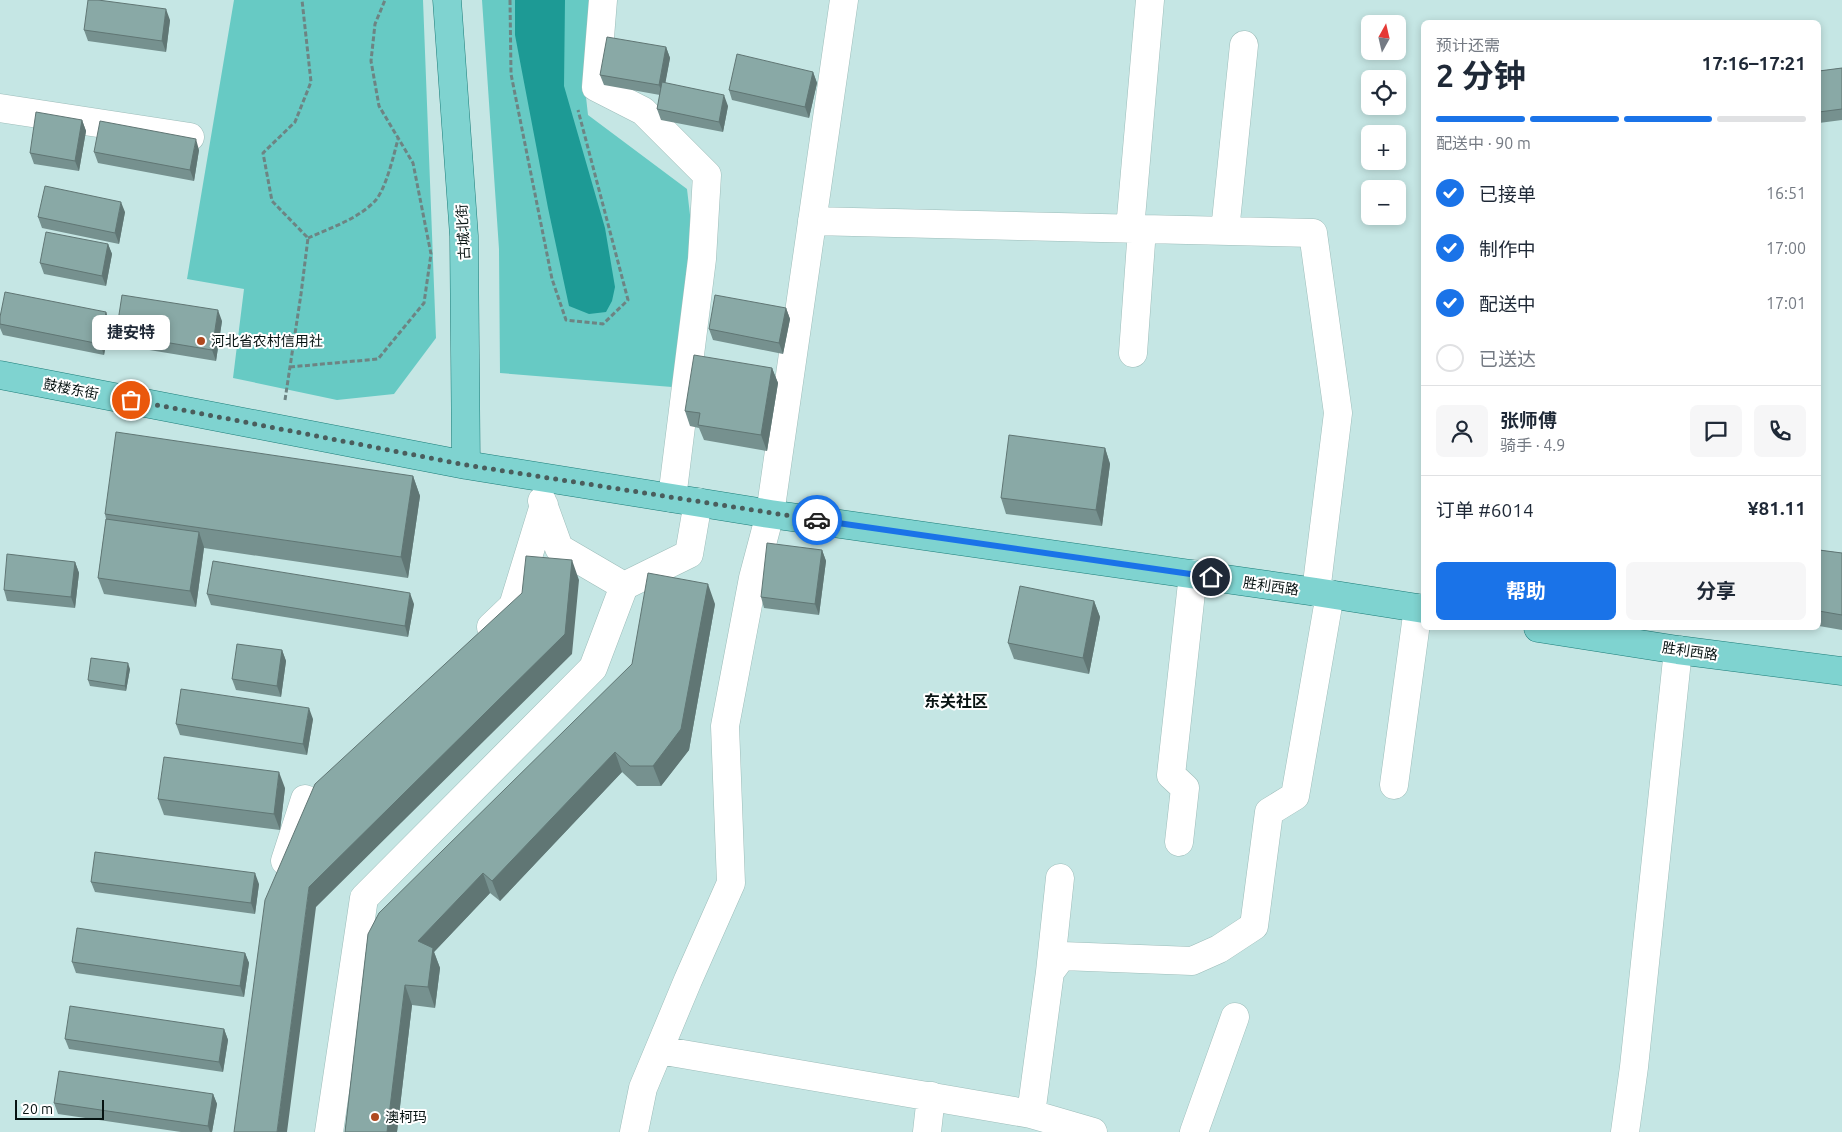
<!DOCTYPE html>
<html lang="zh">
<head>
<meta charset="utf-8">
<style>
	:root { --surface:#fff; --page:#f6f6f7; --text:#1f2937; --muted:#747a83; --line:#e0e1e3; --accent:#1a73e8 }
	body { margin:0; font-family:Ubuntu,"Noto Sans SC",sans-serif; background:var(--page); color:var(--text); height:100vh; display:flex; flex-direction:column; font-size:19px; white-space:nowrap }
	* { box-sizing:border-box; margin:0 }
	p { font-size:16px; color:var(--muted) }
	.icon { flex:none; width:28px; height:28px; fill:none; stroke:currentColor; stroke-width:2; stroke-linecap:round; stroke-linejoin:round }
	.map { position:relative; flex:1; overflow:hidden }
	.side { position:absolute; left:1421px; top:20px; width:400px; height:610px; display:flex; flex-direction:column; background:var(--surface); border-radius:8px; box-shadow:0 2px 8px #0003 }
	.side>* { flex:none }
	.needle { width:32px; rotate:8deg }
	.tools { position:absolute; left:1361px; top:15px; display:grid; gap:10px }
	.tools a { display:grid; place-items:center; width:45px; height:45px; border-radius:8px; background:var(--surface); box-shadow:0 2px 8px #0003; font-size:25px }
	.scale { position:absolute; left:15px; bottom:12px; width:89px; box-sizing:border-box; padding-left:5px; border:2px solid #071312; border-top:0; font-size:14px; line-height:18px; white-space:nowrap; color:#071312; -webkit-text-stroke:4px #fff; paint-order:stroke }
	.pin { position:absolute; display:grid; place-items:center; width:42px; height:42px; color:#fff; margin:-21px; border:2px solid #fff; border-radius:50%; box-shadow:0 1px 5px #0007 }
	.courier { position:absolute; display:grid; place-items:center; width:50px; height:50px; margin:-25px; border:4px solid #1a73e8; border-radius:50%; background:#fff; color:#222; box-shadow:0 1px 6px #0007 }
	.bubble { position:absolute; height:35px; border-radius:8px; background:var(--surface); box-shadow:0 2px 8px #0003; font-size:16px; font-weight:700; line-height:35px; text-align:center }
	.overview em { font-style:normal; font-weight:700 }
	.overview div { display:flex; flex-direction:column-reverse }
	.overview { display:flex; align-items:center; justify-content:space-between; height:85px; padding:0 15px }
	h1 { font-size:32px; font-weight:700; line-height:38px }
	.bar { display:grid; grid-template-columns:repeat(4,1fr); gap:8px 5px; align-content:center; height:60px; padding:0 15px }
	.bar i { height:6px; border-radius:4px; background:var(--line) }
	.bar .on { background:var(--accent) }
	.bar p { grid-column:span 4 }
	.line { display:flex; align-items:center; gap:12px; padding:0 15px; border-top:1px solid var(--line) }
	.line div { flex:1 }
	.round { display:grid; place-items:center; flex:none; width:52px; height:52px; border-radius:8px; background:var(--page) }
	ol { padding:0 15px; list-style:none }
	li { display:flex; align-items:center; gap:15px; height:55px }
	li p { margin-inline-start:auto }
	li .icon { padding:5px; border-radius:50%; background:var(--accent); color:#fff; stroke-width:4 }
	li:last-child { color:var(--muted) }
	li i { width:28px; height:28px; border:2px solid var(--line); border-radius:50% }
	.primary-button { display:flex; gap:10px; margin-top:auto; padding:10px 15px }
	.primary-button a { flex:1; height:58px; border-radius:8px; background:var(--accent); color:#fff; font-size:20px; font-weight:700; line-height:58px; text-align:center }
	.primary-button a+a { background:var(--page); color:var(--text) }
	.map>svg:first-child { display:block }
</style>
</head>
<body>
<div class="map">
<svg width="1842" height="1132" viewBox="0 0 1842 1132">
	<rect width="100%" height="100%" fill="#c5e6e4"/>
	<path fill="#67cac4" d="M234,0H423L436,338L394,394L337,400L233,378L244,289L187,279Z
		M482,0H590L584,79L588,115L687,189L695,258L672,387L500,373L499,249Z"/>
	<path fill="#1d9a95" d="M515,0H565L564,86L605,228L615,287L612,301L606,312L589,314L569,306L548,208L515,35Z"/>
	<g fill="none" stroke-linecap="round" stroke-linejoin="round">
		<g stroke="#9dbdba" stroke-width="29">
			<path id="minor" d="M603,0L596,87L643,111L707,175L702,259L672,498
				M0,108L190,137
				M812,221L1313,233L1338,413L1316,592
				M1130,229L1150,0
				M1225,231L1244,45
				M1133,353L1142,229
				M542,501L559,548L624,586
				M491,627L513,606L544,505
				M1394,785L1418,608
				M1179,842L1185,788L1171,775L1193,574
				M285,861L305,799
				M1050,972L1060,878
				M659,1050L1031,1114L1093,1132
				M1031,1114L1050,972L1062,956L1192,961L1219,949L1254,926L1269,812L1295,796L1330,594
				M329,1132L364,898L593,668L624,586L689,554L698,502
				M634,1132L643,1088L688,980L731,883L725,726L753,578L770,514L844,0
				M927,1132L931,1096
				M1194,1132L1235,1017
				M1625,1132L1634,1067L1678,650"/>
		</g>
		<g stroke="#1d7d79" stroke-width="29">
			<path id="major" d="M447,0L464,236L466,465
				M0,375L466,465L770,514L1316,592L1424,609
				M1538,628L1678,650L1842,671"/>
		</g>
		<path stroke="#6d8483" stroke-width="3" stroke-dasharray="5 2.5" stroke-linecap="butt" d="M510,0L511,74L552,279L566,320L603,324L628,300L578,110
			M308,238C330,228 358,219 375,201C386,189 394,154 398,139
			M290,367L378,359L424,303L431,254L413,163L379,106L371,61L375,24L385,0
			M285,400L301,294L308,238L272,201L263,153L295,122L311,82L302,0"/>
		<use href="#minor" stroke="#fff" stroke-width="28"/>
		<use href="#major" stroke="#7fd3d0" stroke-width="28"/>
	</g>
	<path fill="#76918f" d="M170,20L166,52L88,41L84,30Z
		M666,47L670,58L665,83L728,106L723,132L661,120L657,109L660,95L604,85L600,75Z
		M1842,68V120L1819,123V71Z
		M813,72L817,83L809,118L732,100L729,90Z
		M82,120L86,131L79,171L34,164L30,153Z
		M199,150L194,181L98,163L94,152Z
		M125,212L119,244L42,228L38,217Z
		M108,244L112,254L106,286L44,274L40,263Z
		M786,308L790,319L783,354L713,340L709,329Z
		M106,312L110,323L104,355L3,335L0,328V317Z
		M222,321L216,361L119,345L116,334Z
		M772,368L778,383L767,451L704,440L699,428L690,426L685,411Z
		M1105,448L1110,464L1102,526L1006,514L1001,498Z
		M413,476L420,496L408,578L204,548L196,607L104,594L98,578L106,519L105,514Z
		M822,550L826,561L819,615L764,608L761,597Z
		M1819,550L1842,553V630L1819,626Z
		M75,562L79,573L75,608L7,601L4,590Z
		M207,594L414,604L408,637L211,605Z
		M1094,601L1100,617L1089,674L1014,659L1008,643Z
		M715,604L689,750L661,786H637L622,772L500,901L490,893L434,952L440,968L435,1008L412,1005L397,1132H345L368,934Z
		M282,650L286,661L281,697L236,690L232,679Z
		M130,669L126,691L90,686L88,680Z
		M313,719L307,755L180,735L176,724Z
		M285,788L280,830L164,815L158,799Z
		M91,882L259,884L255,914L95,892Z
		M245,953L249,963L244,997L76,973L72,962Z
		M224,1029L228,1040L223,1072L69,1049L65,1039Z
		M213,1094L217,1104L212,1132H181L58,1114L54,1103Z"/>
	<path fill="#607674" d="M166,9L170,20L166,52L162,41Z
		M666,47L670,58L663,96L659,85Z
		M813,72L817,83L809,118L805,107Z
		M724,95L728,106L723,132L719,122Z
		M82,120L86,131L79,171L75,161Z
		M196,139L199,150L194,181L190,170Z
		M121,202L125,212L119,244L115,233Z
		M108,244L112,254L106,286L102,276Z
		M786,308L790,319L783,354L779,343Z
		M218,310L222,321L216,361L212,350Z
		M106,312L110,323L104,355L100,344Z
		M772,368L778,383L767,451L761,435Z
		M1105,448L1110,464L1102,526L1096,510Z
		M413,476L420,496L408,578L401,557Z
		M199,532L204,547L196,607L190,591Z
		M822,550L826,561L819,615L815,604Z
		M572,560L579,580L572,654L316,907L287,1132H277L309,887Z
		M75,562L79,573L75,608L71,597Z
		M708,584L715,604L689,750L661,786L653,766Z
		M410,593L414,604L408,637L405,626Z
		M1094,601L1100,617L1089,674L1083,658Z
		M282,650L286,661L281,697L277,686Z
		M128,663L130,669L126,691L125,686Z
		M309,708L313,719L307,755L303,744Z
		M615,752L622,772L500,901L492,881Z
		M279,772L285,788L280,830L274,814Z
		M255,873L259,884L255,914L251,903Z
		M483,873L490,893L434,952L440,968L435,1008L428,987L418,941Z
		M245,953L249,963L244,997L240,986Z
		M405,985L412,1005L397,1132H387Z
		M224,1029L228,1040L223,1072L219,1062Z
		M213,1094L217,1104L212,1132H210L208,1126Z"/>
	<path fill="#89a9a6" stroke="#607674" d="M88,0H98L166,9L162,41L84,30Z
		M607,37L666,47L659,85L600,75Z
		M737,54L813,72L805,107L729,90Z
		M1842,68V109L1819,112V71Z
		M662,82L724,95L719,122L657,109Z
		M36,112L82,120L75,161L30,153Z
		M100,121L196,139L190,170L94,152Z
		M45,186L121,202L115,233L38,217Z
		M46,232L108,244L102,276L40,263Z
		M5,292L106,312L100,344L0,324V317Z
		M122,295L218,310L212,350L116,334Z
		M715,295L786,308L779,343L709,329Z
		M694,355L772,368L761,435L698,425L700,413L685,411Z
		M116,432L413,476L401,557L105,514Z
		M1009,435L1105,448L1096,510L1001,498Z
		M106,519L199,532L190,591L98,578Z
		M767,543L822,550L815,604L761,597Z
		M1819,550L1842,553V615L1819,611Z
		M7,554L75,562L71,597L4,590Z
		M526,556L572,560L565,634L309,887L277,1132H234L265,900L315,784L522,593Z
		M213,561L410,593L405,626L207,594Z
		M648,573L708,584L681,729L653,766H630L615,752L492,881L483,873L418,941L433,948L428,987L405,985L387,1132H345L368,934L379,913L632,664Z
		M1020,586L1094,601L1083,658L1008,643Z
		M237,644L282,650L277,686L232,679Z
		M91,658L128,663L125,686L88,680Z
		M181,689L309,708L303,744L176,724Z
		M164,757L279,772L274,814L158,799Z
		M95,852L255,873L251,903L91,882Z
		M77,928L245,953L240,986L72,962Z
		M70,1006L224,1029L219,1062L65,1039Z
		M59,1071L213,1094L208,1126L54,1103Z"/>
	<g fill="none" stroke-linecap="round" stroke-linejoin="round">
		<path stroke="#4a5d5c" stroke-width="5" stroke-dasharray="0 9" d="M131,400L466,465L817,520"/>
		<path stroke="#1a73e8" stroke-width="6" d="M817,520L1211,577"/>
	</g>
	<g fill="#af491f" stroke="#fff" stroke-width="2">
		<circle cx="201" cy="341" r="5"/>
		<circle cx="375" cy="1117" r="5"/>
	</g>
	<g text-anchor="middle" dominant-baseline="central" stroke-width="4" stroke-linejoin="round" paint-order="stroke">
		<g font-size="14" fill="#071312" stroke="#fff">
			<text transform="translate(463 232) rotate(-93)">古城北街</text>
			<text transform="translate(71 389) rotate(11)">鼓楼东街</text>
			<text transform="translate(1271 586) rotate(8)">胜利西路</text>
			<text transform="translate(1690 651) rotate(8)">胜利西路</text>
		</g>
		<g font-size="14" fill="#071312" stroke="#fff" text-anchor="start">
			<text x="211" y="341">河北省农村信用社</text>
			<text x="385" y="1117">澳柯玛</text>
		</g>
		<g font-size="16" font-weight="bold" fill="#071312" stroke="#fff">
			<text x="956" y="701">东关社区</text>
		</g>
	</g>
</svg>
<div class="tools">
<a><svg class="needle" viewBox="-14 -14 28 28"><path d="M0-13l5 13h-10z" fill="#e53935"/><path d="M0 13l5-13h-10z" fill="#747a83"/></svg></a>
<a><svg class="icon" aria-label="locate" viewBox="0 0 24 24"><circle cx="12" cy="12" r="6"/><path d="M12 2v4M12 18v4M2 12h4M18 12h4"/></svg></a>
<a>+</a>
<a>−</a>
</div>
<div class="scale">20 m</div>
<div class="pin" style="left:131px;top:400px;background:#ea580c"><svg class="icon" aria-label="bag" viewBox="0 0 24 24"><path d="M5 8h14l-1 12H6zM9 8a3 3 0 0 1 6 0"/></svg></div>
<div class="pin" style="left:1211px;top:577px;background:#1f2937"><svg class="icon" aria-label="home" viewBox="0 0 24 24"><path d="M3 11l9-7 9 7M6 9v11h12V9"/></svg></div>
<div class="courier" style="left:817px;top:520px"><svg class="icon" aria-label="car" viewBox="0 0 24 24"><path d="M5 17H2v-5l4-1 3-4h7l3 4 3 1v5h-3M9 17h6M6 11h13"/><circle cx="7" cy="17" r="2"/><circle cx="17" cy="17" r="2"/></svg></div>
<div class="bubble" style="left:92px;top:315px;width:78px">捷安特</div>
<section class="side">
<div class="overview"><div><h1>2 分钟</h1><p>预计还需</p></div><em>17:16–17:21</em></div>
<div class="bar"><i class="on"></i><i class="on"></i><i class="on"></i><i></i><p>配送中 · 90 m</p></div>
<ol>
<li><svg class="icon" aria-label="check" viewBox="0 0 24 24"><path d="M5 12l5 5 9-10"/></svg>已接单<p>16:51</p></li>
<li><svg class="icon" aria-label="check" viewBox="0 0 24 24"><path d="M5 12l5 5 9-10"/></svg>制作中<p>17:00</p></li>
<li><svg class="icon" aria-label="check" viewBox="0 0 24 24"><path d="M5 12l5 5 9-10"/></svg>配送中<p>17:01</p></li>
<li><i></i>已送达</li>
</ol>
<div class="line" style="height:90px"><a class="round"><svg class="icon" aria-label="person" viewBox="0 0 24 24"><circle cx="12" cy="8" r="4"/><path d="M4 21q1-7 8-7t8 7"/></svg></a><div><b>张师傅</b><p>骑手 · 4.9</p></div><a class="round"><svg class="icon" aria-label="chat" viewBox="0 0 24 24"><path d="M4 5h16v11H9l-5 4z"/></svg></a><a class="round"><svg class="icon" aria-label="phone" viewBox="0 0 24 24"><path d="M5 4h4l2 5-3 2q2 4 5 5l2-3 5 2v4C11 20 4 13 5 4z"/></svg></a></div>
<div class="line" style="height:65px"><div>订单 #6014</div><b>¥81.11</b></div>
<div class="primary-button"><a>帮助</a><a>分享</a></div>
</section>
</div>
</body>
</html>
